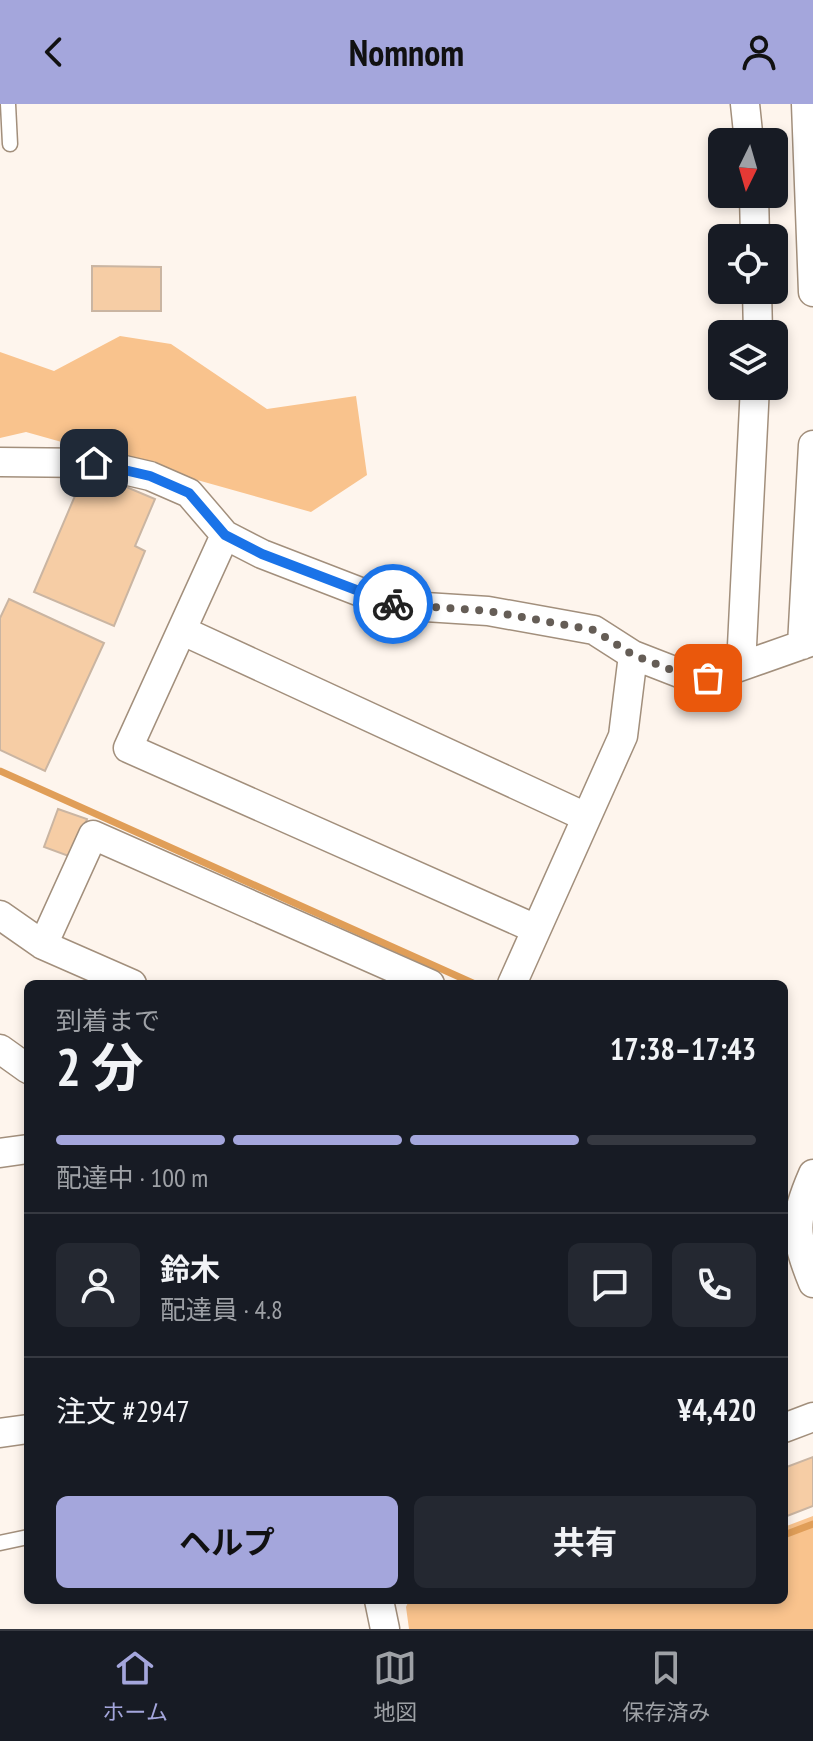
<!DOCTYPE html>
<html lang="ja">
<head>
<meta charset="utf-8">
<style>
	:root { --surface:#171b24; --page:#242831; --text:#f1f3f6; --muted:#9ea1a6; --line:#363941; --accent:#a4a6dc }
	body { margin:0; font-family:"PT Sans Narrow","Noto Sans JP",sans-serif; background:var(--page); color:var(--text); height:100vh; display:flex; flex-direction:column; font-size:30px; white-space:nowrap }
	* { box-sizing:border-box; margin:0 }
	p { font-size:26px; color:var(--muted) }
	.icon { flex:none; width:44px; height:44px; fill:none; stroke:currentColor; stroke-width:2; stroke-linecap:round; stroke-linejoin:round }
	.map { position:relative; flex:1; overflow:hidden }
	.drawer { position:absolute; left:24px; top:876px; width:764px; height:624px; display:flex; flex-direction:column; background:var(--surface); border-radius:12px; box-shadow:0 4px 12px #0003 }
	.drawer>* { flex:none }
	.needle { width:52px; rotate:185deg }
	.tools { position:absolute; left:708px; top:24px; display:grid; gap:16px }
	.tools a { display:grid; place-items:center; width:80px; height:80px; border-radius:12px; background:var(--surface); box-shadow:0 4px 12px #0003; font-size:40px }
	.pin { position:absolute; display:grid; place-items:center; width:68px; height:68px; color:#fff; margin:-34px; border-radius:16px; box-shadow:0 4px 12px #0006 }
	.courier { position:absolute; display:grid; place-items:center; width:80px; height:80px; margin:-40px; border:6px solid #1a73e8; border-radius:50%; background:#fff; color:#222; box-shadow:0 2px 10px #0007 }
	.overview em { font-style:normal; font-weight:700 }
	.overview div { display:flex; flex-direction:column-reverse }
	.overview { display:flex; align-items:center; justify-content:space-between; height:136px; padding:0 32px }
	h1 { font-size:52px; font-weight:700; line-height:60px }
	.bar { display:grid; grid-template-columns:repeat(4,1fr); gap:12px 8px; align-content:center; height:96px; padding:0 32px }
	.bar i { height:10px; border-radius:6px; background:var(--line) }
	.bar .current { background:var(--accent) }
	.bar p { grid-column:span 4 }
	.line { display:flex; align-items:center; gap:20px; padding:0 32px; border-top:2px solid var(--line) }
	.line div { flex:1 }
	.round { display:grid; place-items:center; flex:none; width:84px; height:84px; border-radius:12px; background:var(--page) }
	.primary-button { display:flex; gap:16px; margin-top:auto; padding:16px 32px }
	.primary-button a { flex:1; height:92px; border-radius:12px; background:var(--accent); color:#111; font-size:32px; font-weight:700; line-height:92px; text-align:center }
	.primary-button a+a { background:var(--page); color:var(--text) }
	header { display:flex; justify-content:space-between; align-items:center; height:104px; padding:0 32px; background:var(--accent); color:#111; font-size:36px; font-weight:700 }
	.dock { display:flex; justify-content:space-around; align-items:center; height:112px; border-top:2px solid var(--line); background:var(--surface); font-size:22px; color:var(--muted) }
	.dock a { display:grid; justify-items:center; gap:4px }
	.dock .current { color:var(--accent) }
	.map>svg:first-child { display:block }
</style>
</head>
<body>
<header><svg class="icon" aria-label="back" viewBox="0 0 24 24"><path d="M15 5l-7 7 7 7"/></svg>Nomnom<svg class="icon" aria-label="person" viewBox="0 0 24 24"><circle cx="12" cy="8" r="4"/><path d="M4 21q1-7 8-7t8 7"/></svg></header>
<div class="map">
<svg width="813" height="1525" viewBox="0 0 813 1525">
	<rect width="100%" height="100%" fill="#fef5ed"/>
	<path fill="#f9c38d" d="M120,232L171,240L267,305L356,292L367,371L311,408L26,328L0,334V248L54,267Z
		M813,1412V1525H409L406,1503L409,1496H784V1423Z"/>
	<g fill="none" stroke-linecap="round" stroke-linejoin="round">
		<path stroke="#e09e58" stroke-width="7" d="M0,667L475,880
			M784,1431L813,1420"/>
	</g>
	<path fill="#f6cda5" stroke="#cab5a2" stroke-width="2" d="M92,162L161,163V207H92Z
		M86,366L155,395L135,442L145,447L114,522L34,488Z
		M9,495L104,539L45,667L0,646V514Z
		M58,705L87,715L74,754L44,743Z
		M813,1353V1402L787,1412L784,1364Z"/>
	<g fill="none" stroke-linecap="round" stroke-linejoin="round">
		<g stroke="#a28f7c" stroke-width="17">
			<path id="lane" d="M8,0L10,40
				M0,1439L28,1433"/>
		</g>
		<g stroke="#a28f7c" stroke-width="31">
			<path id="street" d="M745,0L749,38
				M806,0L813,188
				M754,90L755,134
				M757,186L758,230
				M0,358L94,359L150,372L189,389L225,431L262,450L394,501L488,507L594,526L633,551L687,572L708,574L813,537
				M225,431L128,644L536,825
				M183,527L586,713
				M802,541L813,341
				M741,562L755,282
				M0,811L43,841L132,880
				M43,841L93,731L430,880
				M512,880L623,632L633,551
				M0,945L28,965
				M0,1049L28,1045
				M813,1070C793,1116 794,1132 813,1179
				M784,1324L813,1313
				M0,1329L28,1325
				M379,1496L385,1525"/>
		</g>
		<use href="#lane" stroke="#fff" stroke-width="14"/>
		<use href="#street" stroke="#fff" stroke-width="28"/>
	</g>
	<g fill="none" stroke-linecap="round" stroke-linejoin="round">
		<path stroke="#655d56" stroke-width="8" stroke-dasharray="0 14.4" d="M393,500L488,507L594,526L633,551L687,572L708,574"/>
		<path stroke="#1a73e8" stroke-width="10" d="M94,359L150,372L189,389L225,431L262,450L393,500"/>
	</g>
</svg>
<div class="tools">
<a><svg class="needle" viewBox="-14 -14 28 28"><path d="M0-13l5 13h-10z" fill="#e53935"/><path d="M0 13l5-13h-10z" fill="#9ea1a6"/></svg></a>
<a><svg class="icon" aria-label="locate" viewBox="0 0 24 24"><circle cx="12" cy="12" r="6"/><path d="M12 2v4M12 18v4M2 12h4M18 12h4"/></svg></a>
<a><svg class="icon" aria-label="layers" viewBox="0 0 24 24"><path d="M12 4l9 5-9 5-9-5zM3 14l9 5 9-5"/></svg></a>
</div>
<div class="pin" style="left:708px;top:574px;background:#ea580c"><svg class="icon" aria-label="bag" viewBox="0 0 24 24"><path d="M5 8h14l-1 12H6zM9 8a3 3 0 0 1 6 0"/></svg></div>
<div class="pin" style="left:94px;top:359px;background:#1f2937"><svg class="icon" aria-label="home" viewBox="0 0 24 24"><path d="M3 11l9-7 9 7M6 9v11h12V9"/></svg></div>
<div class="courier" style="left:393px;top:500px"><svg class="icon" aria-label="bike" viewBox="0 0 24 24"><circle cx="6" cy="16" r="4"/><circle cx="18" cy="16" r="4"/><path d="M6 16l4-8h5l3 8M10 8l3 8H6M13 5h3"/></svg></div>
<section class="drawer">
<div class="overview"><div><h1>2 分</h1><p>到着まで</p></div><em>17:38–17:43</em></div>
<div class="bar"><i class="current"></i><i class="current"></i><i class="current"></i><i></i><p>配達中 · 100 m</p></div>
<div class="line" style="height:144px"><a class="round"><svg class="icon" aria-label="person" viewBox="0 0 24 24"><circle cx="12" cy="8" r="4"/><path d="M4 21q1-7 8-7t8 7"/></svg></a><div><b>鈴木</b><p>配達員 · 4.8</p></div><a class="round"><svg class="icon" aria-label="chat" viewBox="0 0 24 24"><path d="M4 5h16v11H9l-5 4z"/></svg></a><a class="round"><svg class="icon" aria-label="phone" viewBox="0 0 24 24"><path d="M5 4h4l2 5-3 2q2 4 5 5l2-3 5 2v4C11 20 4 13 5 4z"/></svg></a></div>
<div class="line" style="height:104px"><div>注文 #2947</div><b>¥4,420</b></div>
<div class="primary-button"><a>ヘルプ</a><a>共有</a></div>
</section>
</div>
<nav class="dock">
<a class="current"><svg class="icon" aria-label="home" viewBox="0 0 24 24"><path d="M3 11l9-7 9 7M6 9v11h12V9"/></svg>ホーム</a>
<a><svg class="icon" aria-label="map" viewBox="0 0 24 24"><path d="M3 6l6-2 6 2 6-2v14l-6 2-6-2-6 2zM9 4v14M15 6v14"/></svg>地図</a>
<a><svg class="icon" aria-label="saved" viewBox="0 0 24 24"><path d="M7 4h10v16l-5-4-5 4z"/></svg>保存済み</a>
</nav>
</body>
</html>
